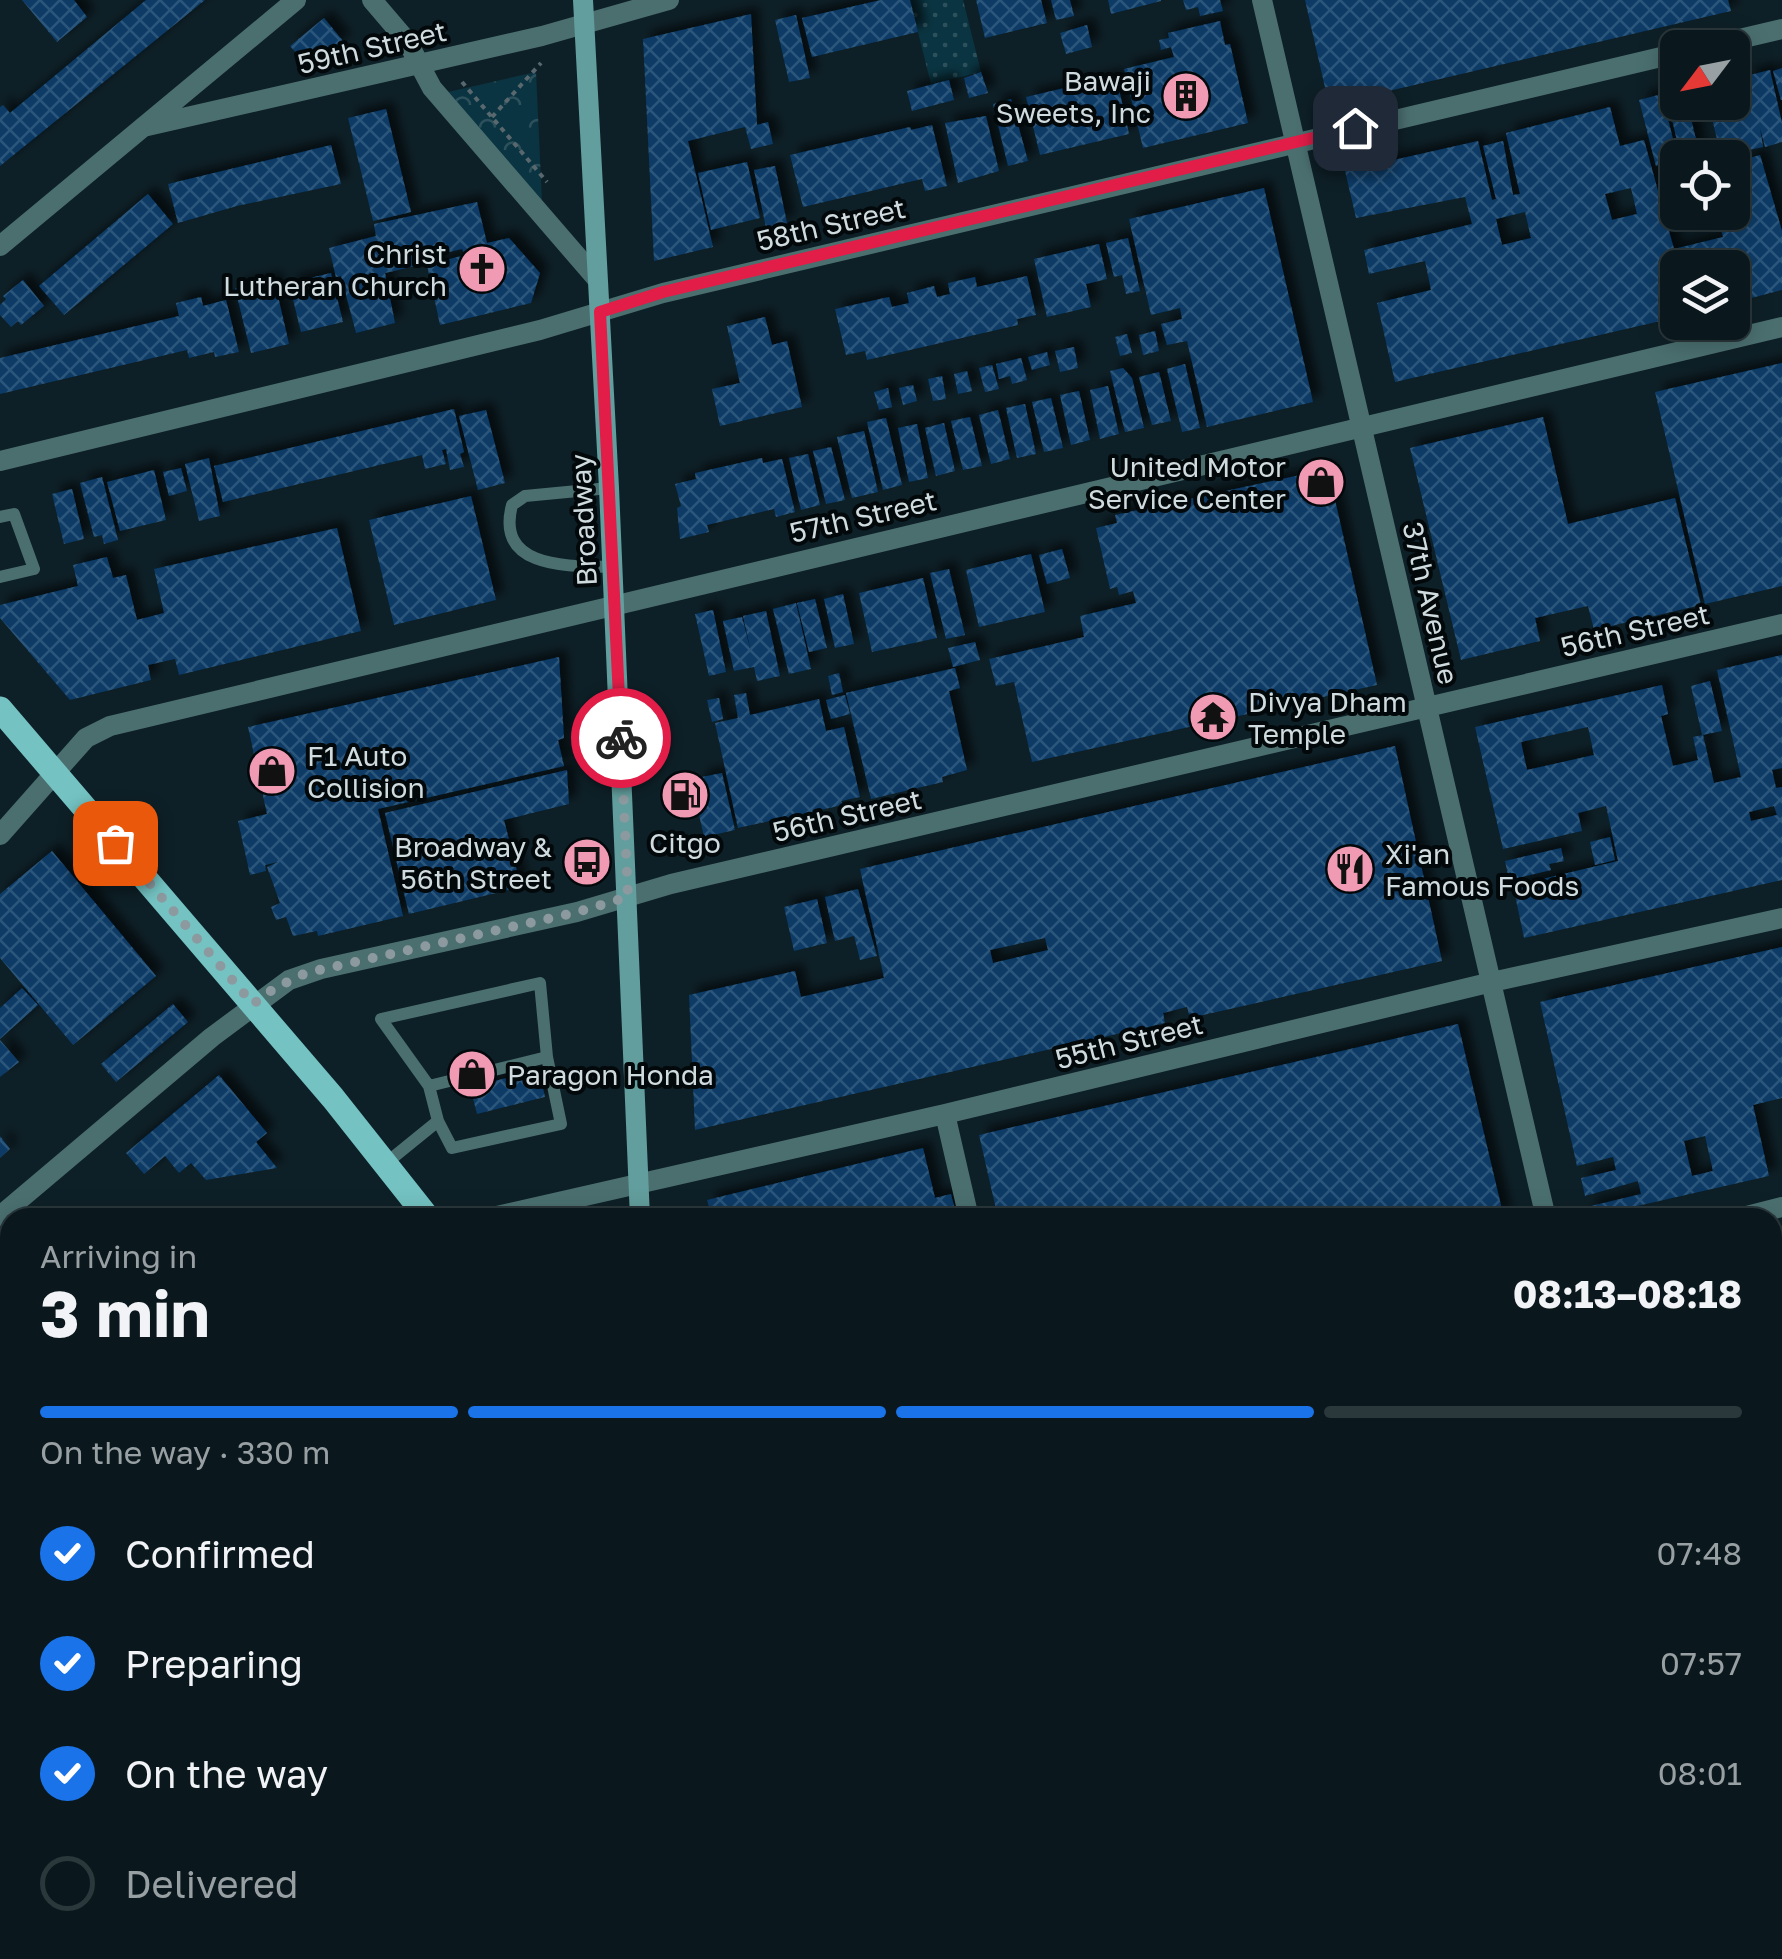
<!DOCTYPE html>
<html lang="en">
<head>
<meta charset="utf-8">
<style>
	:root { --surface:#0a181d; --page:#18252a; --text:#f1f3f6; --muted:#99a0a4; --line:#2a373b; --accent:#1a73e8 }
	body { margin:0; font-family:"Golos Text",sans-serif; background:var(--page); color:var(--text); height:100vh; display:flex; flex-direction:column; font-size:38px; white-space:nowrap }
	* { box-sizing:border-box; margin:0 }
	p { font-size:32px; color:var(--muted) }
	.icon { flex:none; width:55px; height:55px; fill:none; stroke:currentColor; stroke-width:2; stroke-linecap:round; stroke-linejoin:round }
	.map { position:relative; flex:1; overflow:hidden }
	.drawer { position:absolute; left:0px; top:1208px; width:1782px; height:752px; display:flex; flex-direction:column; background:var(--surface); border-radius:30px 30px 0 0; box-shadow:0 5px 25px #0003,0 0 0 2px var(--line) }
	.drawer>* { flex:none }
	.needle { width:65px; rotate:238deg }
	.buttons { position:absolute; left:1660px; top:30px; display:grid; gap:20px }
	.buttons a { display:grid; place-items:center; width:90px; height:90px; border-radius:15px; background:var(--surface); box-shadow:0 5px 25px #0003,0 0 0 2px var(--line); font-size:50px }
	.pin { position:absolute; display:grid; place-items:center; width:85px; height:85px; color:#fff; margin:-42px; border-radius:20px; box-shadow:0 5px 15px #0006 }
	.courier { position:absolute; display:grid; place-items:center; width:100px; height:100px; margin:-50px; border:8px solid #e11d48; border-radius:50%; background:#fff; color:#222; box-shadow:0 2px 12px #0007 }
	.headline em { font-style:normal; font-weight:700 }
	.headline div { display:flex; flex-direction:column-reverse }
	.headline { display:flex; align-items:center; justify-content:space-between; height:170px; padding:0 40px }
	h1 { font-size:65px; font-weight:700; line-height:75px }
	.bar { display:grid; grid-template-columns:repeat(4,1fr); gap:15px 10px; align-content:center; height:120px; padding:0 40px }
	.bar i { height:12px; border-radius:8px; background:var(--line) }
	.bar .on { background:var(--accent) }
	.bar p { grid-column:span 4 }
	ol { padding:0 40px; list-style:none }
	li { display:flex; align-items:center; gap:30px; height:110px }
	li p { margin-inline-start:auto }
	li .icon { padding:10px; border-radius:50%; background:var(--accent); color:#fff; stroke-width:4 }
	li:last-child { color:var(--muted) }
	li i { width:55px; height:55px; border:5px solid var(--line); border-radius:50% }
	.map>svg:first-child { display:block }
</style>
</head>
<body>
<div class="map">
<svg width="1782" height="1959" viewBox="0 0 1782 1959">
	<defs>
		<pattern id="grass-dots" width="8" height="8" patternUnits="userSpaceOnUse" patternTransform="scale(2.5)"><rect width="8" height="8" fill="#0a3441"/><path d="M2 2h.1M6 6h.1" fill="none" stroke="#2d515c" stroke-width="1.8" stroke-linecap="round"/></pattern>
		<pattern id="park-crowns" width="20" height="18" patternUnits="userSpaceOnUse" patternTransform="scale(2.5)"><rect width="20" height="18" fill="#0a3441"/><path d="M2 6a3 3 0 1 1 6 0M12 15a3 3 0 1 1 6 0" fill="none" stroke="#2d515c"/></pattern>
		<pattern id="building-cross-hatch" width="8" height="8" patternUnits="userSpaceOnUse" patternTransform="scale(2.5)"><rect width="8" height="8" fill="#093a66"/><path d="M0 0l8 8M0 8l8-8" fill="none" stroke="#2c567b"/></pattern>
		<filter id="shadow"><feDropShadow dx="8" dy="-8" stdDeviation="5" flood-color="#0009"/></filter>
	</defs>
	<rect width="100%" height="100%" fill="#0e2027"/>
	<path fill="#102b34" d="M1146,1950H1596L1588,1959H1135Z"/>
	<path fill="url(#grass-dots)" d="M910,0H963L981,72L931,84Z"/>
	<path fill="url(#park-crowns)" d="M536,72L542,203L448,92Z"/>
	<path fill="url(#building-cross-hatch)" fill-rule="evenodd" filter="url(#shadow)" d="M22,0H74L87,17L57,42Z
		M146,0H205L0,166V107L3,105L10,113Z
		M881,0H910L918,32L812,57L802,18Z
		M976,0H1041L1047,23L985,38Z
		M1051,0H1070L1074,16L1056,20Z
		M1108,0H1161V1L1111,14Z
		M1183,0H1220L1223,11L1200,16L1198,7L1186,10Z
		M1305,0H1728L1731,11L1329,105Z
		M751,14L757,125L768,122L773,144L751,149L745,127L688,141L713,247L654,261L643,39Z
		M796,15L810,78L789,82L775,20Z
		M324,18L343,41L323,58L316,49L303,61L290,46Z
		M1220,21L1225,45L1230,44L1248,123L1143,148L1124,69L1174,57L1171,47L1161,50L1159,40L1169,38L1168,33Z
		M1087,25L1092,47L1066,54L1060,33Z
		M1782,68V100H1781L1773,71Z
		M1770,70L1782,123V142L1765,147L1760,128L1763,147L1721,156L1708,102H1732V88L1749,85L1746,76Z
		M981,72L988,93L969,98L964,78Z
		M1116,76L1129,134L1040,155L1026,97Z
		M949,80L954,100L912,111L907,91Z
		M1662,94L1678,160L1656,166L1639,100Z
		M1011,99L1028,161L1008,166L993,104Z
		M1678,100L1687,102L1700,156L1681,158L1668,102Z
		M1610,107L1620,146L1644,140L1674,249L1723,237L1717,212H1732V192L1750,187L1743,160L1760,155L1782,231V290L1732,303V268H1678V317L1395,382L1377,303L1431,290L1425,261L1369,274L1364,250L1472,224L1465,197L1356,218L1345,171L1478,141L1492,200L1496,199L1483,146L1503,141L1513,195L1520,194L1506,133ZM1631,188L1637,214L1612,220L1605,194ZM1525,212L1531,238L1502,245L1496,219Z
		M386,109L411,212L373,221L348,118Z
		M986,116L999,171L958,183L945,123Z
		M932,125L947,186L925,191L922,179L803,207L790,155L910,127L911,130Z
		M331,145L341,184L237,206L178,223L168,184Z
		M747,162L760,218L711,230L698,173Z
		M775,166L787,223L766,228L754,170Z
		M1740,166L1745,186L1732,189V167Z
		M1264,188L1313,402L1207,427L1187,341L1167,345L1161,324L1182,319L1180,308L1151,315L1129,219Z
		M148,194L173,224L64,315L39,286Z
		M477,202L487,243L509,238L540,273L531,303L440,325L427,265L465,255L462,249L418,259L420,265L385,273L395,323L356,333L341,276L336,277L329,248L376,236L374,224Z
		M1128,238L1140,291L1126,294L1122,275L1114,277L1106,243Z
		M1099,244L1107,279L1086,284L1091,307L1047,317L1034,259Z
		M331,273L343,322L301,332L289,283Z
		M1027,276L1036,315L1017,319L1018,325L867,360L865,351L846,355L835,309L889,297L892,307L909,303L907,293L934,286L937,297L950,294L948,283L975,277L977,287Z
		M274,279L289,344L251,353L235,288Z
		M23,280L44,306L21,325L18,321L11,327L0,315V305L6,299L3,296Z
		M201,297L203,306L226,300L239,352L215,357L214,352L189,358L187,350L0,394V358L179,316L176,303Z
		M765,317L772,345L787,341L802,407L720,426L712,389L740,383L727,326Z
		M1155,331L1159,351L1143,355L1139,335Z
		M1127,334L1132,353L1120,356L1115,337Z
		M1074,347L1078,368L1060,372L1055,351Z
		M1047,352L1050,365L1032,370L1028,357Z
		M1021,358L1027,380L1012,384L1010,376L999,379L996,364Z
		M1782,363V586L1705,604L1655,392Z
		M1185,364L1200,428L1182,432L1167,369Z
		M992,365L999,389L985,392L979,368Z
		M1123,368L1132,378L1144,428L1125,432L1110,371Z
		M967,371L972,391L958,394L954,374Z
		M1159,372L1171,421L1152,425L1139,377Z
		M942,376L946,399L933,401L928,379Z
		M913,385L917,401L903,405L899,388Z
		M1108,386L1119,434L1100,439L1090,390Z
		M888,388L892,407L879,410L874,392Z
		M1079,391L1090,440L1071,445L1060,395Z
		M1051,398L1063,448L1044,452L1032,402Z
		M1025,404L1036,454L1017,458L1006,408Z
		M454,409L464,452L460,454L464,467L450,470L446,449L442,450L446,464L425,469L422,455L223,502L214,466Z
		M486,410L505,483L478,490L459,416Z
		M998,410L1010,459L991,464L979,415Z
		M970,417L982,466L963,470L951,421Z
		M1543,417L1568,524L1675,498L1701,605L1594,630L1588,606L1535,618L1540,641L1461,660L1410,448Z
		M886,418L902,485L883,490L867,422Z
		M944,423L955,471L936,476L925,428Z
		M917,424L928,478L909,482L898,428Z
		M864,431L878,492L852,498L837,437Z
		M831,447L845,500L826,504L813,451Z
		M808,454L820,505L801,510L789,458Z
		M209,458L220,516L199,521L185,464Z
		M762,458L763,463L782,459L795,512L776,517L774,509L707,525L709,532L680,539L677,508L681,506L675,484L696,479L695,473Z
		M181,468L187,491L169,496L163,472Z
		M1328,469L1377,685L1032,762L1014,682L996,686L989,659L1084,637L1080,616L1136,603L1133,591L1119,595L1117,587L1110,589L1096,528L1117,523L1115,515Z
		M154,470L166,520L120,531L107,482Z
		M102,477L118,540L104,544L102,535L94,537L80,483Z
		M72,489L84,539L64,544L52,494Z
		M471,496L496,600L394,625L369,520Z
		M337,528L361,631L179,675L175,659L148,665L151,680L70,700L0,618V605L78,586L73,565L107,557L113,578L126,575L137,620L164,613L154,569Z
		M1062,549L1070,578L1047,584L1039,555Z
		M1031,554L1045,612L979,627L966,570Z
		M949,569L965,635L946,639L930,573Z
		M923,578L937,638L872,652L859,593Z
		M843,594L854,644L835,648L824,599Z
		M815,599L827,648L809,652L797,603Z
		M796,603L811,669L789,674L773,609Z
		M713,610L726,672L709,676L695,614Z
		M766,611L780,676L757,681L754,667L734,671L723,621L742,617L751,652L743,616Z
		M975,642L980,660L953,667L948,648Z
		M1782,655V768L1772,770L1776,788L1782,787V880L1524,938L1513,886L1618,861L1606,806L1578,813L1582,831L1503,849L1475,727L1662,685L1668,714L1661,716L1673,766L1698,760L1693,737L1703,735L1714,783L1741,777L1717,670ZM1588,727L1594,755L1527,770L1521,742ZM1774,806L1777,815L1751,821L1749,812Z
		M559,657L564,738L558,740L564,766L378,809L403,916L318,936L317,931L293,936L286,917L276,920L271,907L280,903L267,867L278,862L265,865L266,871L250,875L238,821L267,814L248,727Z
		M955,668L960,688L949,691L967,770L942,777L943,782L871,799L846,693Z
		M839,673L843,692L832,695L828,676Z
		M1710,681L1722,731L1702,735L1691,686Z
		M746,693L750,715L819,699L826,731L844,727L860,797L841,801L843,805L738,828L715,723L738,718L734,695Z
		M845,695L850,714L831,719L826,700Z
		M719,698L723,719L712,722L707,700Z
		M1395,746L1442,961L1190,1018L1187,1007L1163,1013L1165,1023L695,1130L689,995L795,971L801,997L884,978L860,869ZM1045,938L1048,950L993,963L990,950Z
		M567,770L569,804L504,820L521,887L409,914L385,813Z
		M722,773L735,830L704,837L694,793L702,777Z
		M1610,837L1615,860L1595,865L1590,842Z
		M1561,848L1564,861L1549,864L1551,870L1509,880L1505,861Z
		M52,851L156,976L73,1045L0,958V894Z
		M858,889L877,956L860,960L854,936L835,941L825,897Z
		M817,899L827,943L794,951L784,907Z
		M1782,947V1098L1753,1105L1769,1176L1589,1217L1587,1207L1641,1194L1638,1181L1585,1196L1581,1178L1616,1170L1613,1157L1577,1166L1540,1002ZM1705,1136L1713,1171L1692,1176L1684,1141Z
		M22,988L38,1005L0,1039V1008Z
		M173,1004L188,1022L116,1082L101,1064Z
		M1458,1024L1504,1218H998L979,1135Z
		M0,1040L19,1062L0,1077Z
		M539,1070L545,1097L477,1114L470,1087Z
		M219,1075L267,1133L256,1142L277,1168L206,1180L191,1163L179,1173L165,1156L144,1174L126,1153Z
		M0,1136L10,1149L0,1158Z
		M923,1148L935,1198L951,1194L957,1218L711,1215L707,1200Z
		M10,1430V1472L0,1460V1439Z
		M0,1487L10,1499V1509L0,1517Z
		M1782,1597V1709L1772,1721V1599Z
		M10,1623V1668L0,1677V1631Z
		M38,1950H58L66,1959H27Z
		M83,1950H104L93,1959H81L77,1955Z
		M145,1950H152L159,1959H128L138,1951L140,1954Z
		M211,1950H225L232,1959H211L207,1954Z
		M285,1950H339L329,1959H275Z
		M534,1950L523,1959H470L481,1950Z
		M547,1950H554L561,1959H546L542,1954Z
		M556,1950H581L586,1957L563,1959Z
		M928,1950H971L979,1959H917Z
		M1158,1950H1335L1324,1959H1147Z
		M1554,1950H1587L1580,1959H1561Z"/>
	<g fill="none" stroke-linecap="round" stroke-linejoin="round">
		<path stroke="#59686e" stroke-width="4" stroke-dasharray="5 5" stroke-linecap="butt" d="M462,82L547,182
			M492,117L541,63"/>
		<path stroke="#4b6f6f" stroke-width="12" d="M609,488L525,496L512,505C495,570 571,566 613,567
			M0,517L14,514L34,569L0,577
			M438,1121L452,1148L561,1124L547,1057
			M385,1164L438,1121L429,1086L381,1019L540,983L547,1057L429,1086
			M0,1767L10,1759
			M1113,1959L1125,1950"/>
		<path stroke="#4b6f6f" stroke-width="20" d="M372,0L407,41L432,88L596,278
			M1262,0L1546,1218
			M1701,48L1782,29
			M143,127L542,36L669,0
			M0,246L296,0
			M0,461L540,330L663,293L1678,53
			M0,835L86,738L110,726L1782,327
			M945,1114L969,1218
			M0,1216L212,1037L289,980L321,969L577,912L671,884L1782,624
			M488,1218L945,1114L1492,982L1782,918
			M1739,1218L1782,1207
			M1772,1406L1782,1448
			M0,1577L10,1568
			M0,1938L10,1930
			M400,1959L411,1950"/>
		<path stroke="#629e9d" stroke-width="20" d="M583,0L609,488L640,1218
			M1772,1778L1782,1766
			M651,1950V1959
			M1627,1959L1634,1950"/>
		<path stroke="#74c2c2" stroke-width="25" d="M0,709L333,1098L428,1218
			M1043,1950L1051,1959"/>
		<path stroke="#aab6bb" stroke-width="8" stroke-dasharray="15 8" stroke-linecap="butt" d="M0,1307L10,1305
			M1738,1950L1748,1959
			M1760,1950L1770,1959"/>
	</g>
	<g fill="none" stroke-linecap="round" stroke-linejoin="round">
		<path stroke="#8c9a9f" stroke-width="10" stroke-dasharray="0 18" d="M115,843L253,1004L275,988L306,973L574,913L628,897L621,738"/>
		<path stroke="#e11d48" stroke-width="12" d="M621,738L600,312L663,292L1355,128"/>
	</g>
	<defs>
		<g id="building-disc" transform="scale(2.5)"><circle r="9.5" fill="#f19ab3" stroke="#03090b"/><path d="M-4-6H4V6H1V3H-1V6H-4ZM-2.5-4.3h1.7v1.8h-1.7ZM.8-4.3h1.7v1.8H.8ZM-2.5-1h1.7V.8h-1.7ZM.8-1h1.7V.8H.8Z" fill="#111"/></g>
		<g id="church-disc" transform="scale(2.5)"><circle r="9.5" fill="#f19ab3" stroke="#03090b"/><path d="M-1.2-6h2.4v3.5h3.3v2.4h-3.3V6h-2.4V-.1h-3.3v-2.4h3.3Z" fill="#111"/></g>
		<g id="shop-disc" transform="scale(2.5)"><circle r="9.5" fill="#f19ab3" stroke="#03090b"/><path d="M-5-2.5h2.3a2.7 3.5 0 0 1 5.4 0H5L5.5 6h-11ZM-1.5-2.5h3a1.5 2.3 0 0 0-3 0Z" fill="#111"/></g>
		<g id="temple-disc" transform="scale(2.5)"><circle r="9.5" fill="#f19ab3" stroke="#03090b"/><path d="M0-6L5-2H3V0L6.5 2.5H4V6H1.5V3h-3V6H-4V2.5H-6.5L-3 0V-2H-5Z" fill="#111"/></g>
		<g id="fuel-disc" transform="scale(2.5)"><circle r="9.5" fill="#f19ab3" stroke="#03090b"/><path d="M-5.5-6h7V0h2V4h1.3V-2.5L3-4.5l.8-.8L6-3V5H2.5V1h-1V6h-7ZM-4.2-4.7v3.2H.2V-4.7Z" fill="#111"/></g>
		<g id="bus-disc" transform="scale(2.5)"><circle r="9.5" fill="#f19ab3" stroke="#03090b"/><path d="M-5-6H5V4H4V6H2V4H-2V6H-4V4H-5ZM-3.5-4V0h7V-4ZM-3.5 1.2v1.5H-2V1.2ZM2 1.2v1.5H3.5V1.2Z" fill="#111"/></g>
		<g id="restaurant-disc" transform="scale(2.5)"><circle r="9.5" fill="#f19ab3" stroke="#03090b"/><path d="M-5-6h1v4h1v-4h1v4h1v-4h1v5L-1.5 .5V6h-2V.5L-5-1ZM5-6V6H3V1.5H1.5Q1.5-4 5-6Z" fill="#111"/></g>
	</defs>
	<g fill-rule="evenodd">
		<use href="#building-disc" x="1186" y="96"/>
		<use href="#church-disc" x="482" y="269"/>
		<use href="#shop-disc" x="1321" y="482"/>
		<use href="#temple-disc" x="1213" y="717"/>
		<use href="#shop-disc" x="272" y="771"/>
		<use href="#fuel-disc" x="685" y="795"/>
		<use href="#bus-disc" x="587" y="862"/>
		<use href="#restaurant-disc" x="1350" y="869"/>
		<use href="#shop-disc" x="472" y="1074"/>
	</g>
	<g text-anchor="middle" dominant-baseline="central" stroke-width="8" stroke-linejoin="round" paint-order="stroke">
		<g font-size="28" fill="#d0dbdf" stroke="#03090b">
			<text transform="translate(372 47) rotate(-13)">59th Street</text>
			<text transform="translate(831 224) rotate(-13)">58th Street</text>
			<text transform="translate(863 516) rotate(-13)">57th Street</text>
			<text transform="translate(583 520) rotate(-93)">Broadway</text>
			<text transform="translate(1431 603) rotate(77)">37th Avenue</text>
			<text transform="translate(1635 630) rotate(-13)">56th Street</text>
			<text transform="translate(847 815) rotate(-13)">56th Street</text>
			<text transform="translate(1129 1041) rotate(-14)">55th Street</text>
		</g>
		<g font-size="28" fill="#d0dbdf" stroke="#03090b" text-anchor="end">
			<text x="1151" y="80">Bawaji<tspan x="1151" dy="32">Sweets, Inc</tspan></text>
			<text x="447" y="253">Christ<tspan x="447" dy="32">Lutheran Church</tspan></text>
			<text x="1286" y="466">United Motor<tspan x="1286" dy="32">Service Center</tspan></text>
			<text x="1248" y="701" text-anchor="start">Divya Dham<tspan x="1248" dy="32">Temple</tspan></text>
			<text x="307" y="755" text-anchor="start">F1 Auto<tspan x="307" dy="32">Collision</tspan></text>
			<text x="685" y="842" text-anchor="middle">Citgo</text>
			<text x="552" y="846">Broadway &amp;<tspan x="552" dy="32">56th Street</tspan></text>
			<text x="1385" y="853" text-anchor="start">Xi'an<tspan x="1385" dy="32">Famous Foods</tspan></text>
			<text x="507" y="1074" text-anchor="start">Paragon Honda</text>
		</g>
	</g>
</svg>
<div class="buttons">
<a><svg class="needle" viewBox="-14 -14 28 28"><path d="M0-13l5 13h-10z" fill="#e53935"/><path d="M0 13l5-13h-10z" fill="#99a0a4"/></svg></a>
<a><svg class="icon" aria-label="locate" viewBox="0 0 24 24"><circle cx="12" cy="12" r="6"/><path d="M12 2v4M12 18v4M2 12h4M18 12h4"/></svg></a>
<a><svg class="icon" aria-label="layers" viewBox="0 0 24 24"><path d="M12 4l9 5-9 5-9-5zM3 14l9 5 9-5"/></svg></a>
</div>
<div class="pin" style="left:115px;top:843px;background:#ea580c"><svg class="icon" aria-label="bag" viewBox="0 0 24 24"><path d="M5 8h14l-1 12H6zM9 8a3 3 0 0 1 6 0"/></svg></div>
<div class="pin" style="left:1355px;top:128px;background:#1f2937"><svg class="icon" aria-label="home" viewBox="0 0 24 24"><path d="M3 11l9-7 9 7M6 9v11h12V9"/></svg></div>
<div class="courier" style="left:621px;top:738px"><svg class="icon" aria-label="bike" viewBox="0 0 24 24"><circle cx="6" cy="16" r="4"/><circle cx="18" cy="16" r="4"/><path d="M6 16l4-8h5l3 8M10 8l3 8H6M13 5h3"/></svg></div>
<section class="drawer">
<div class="headline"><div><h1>3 min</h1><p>Arriving in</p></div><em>08:13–08:18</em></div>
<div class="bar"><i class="on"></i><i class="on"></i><i class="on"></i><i></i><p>On the way · 330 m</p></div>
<ol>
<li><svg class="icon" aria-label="check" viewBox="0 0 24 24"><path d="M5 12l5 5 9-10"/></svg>Confirmed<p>07:48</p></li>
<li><svg class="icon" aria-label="check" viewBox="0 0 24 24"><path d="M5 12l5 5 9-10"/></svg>Preparing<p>07:57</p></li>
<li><svg class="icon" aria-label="check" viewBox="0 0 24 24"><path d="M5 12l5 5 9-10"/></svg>On the way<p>08:01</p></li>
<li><i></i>Delivered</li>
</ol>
</section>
</div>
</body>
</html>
